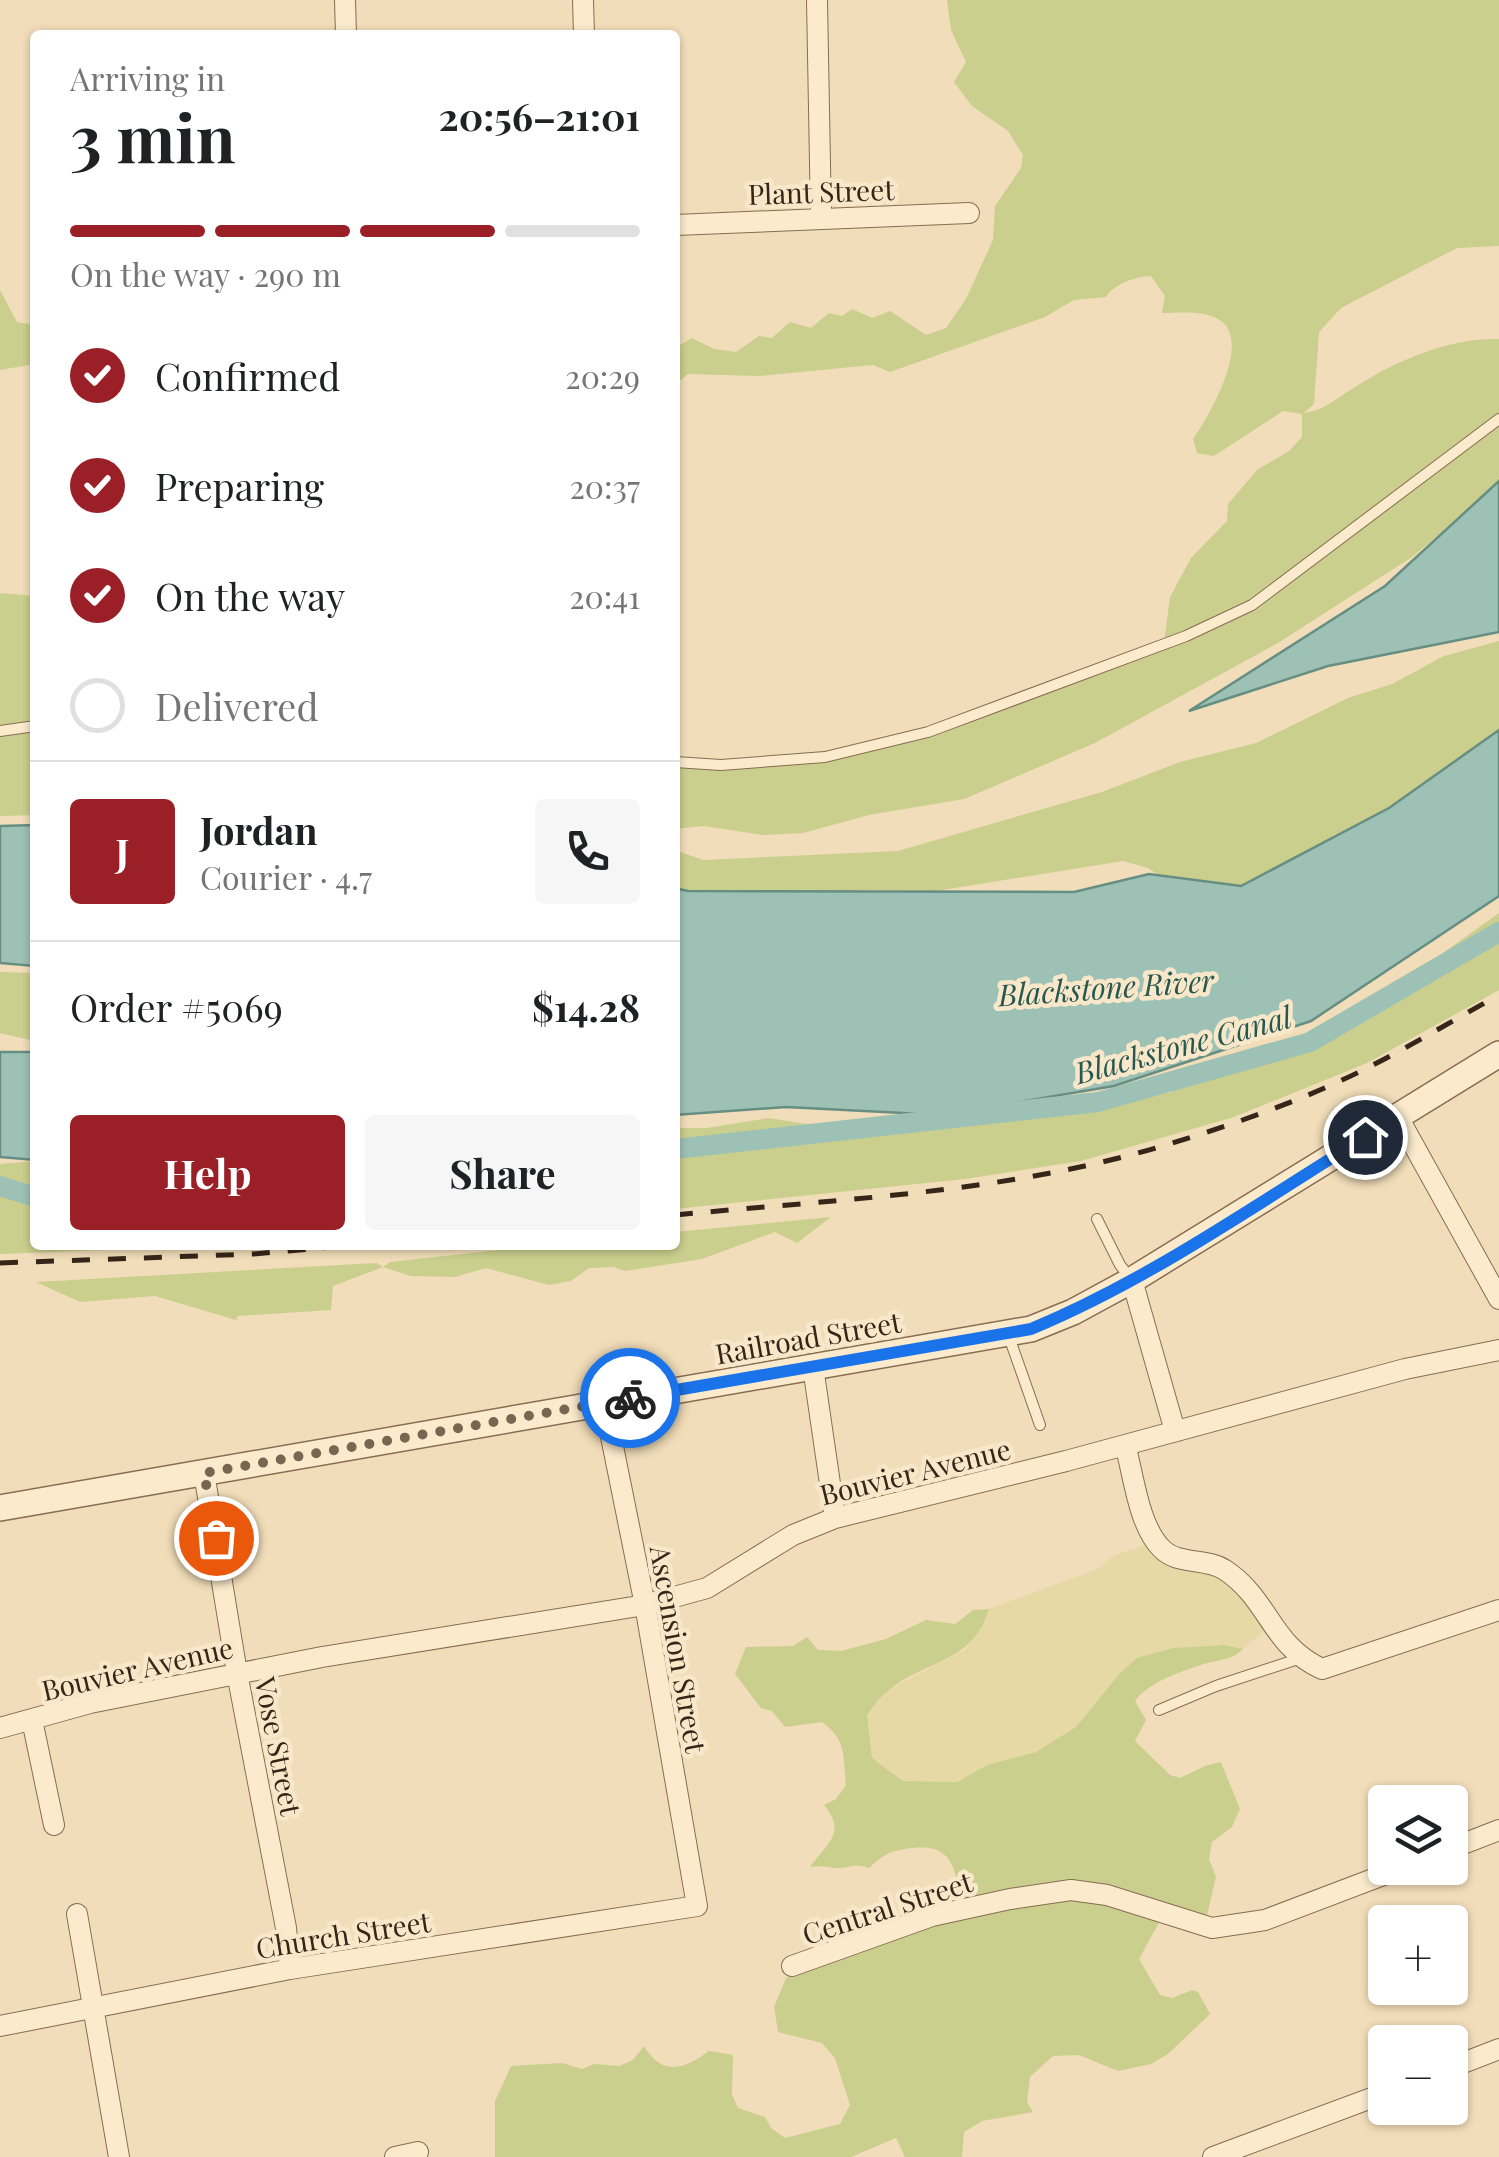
<!DOCTYPE html>
<html lang="en">
<head>
<meta charset="utf-8">
<style>
	:root { --surface:#fff; --page:#f6f6f6; --text:#202124; --muted:#757577; --line:#e0e0e0; --accent:#9b1f26 }
	body { margin:0; font-family:"Playfair Display",serif; background:var(--page); color:var(--text); height:100vh; display:flex; flex-direction:column; font-size:38px; white-space:nowrap }
	* { box-sizing:border-box; margin:0 }
	p { font-size:32px; color:var(--muted) }
	.icon { flex:none; width:55px; height:55px; fill:none; stroke:currentColor; stroke-width:2; stroke-linecap:round; stroke-linejoin:round }
	.map { position:relative; flex:1; overflow:hidden }
	.details { position:absolute; left:30px; top:30px; width:650px; height:1220px; display:flex; flex-direction:column; background:var(--surface); border-radius:10px; box-shadow:0 2px 8px #0004 }
	.details>* { flex:none }
	.buttons { position:absolute; left:1368px; top:1785px; display:grid; gap:20px }
	.buttons a { display:grid; place-items:center; width:100px; height:100px; border-radius:10px; background:var(--surface); box-shadow:0 2px 8px #0004; font-size:50px }
	.pin { position:absolute; display:grid; place-items:center; width:85px; height:85px; color:#fff; margin:-42px; border:5px solid #fff; border-radius:50%; box-shadow:0 2px 10px #0007 }
	.courier { position:absolute; display:grid; place-items:center; width:100px; height:100px; margin:-50px; border:8px solid #1a73e8; border-radius:50%; background:#fff; color:#222; box-shadow:0 2px 12px #0007 }
	.overview em { font-style:normal; font-weight:700 }
	.overview div { display:flex; flex-direction:column-reverse }
	.overview { display:flex; align-items:center; justify-content:space-between; height:170px; padding:0 40px }
	h1 { font-size:65px; font-weight:700; line-height:75px }
	.bar { display:grid; grid-template-columns:repeat(4,1fr); gap:15px 10px; align-content:center; height:120px; padding:0 40px }
	.bar i { height:12px; border-radius:8px; background:var(--line) }
	.bar .current { background:var(--accent) }
	.bar p { grid-column:span 4 }
	.line { display:flex; align-items:center; gap:25px; padding:0 40px; border-top:2px solid var(--line) }
	.line div { flex:1 }
	.round { display:grid; place-items:center; flex:none; width:105px; height:105px; border-radius:10px; background:var(--page) }
	ol { padding:0 40px; list-style:none }
	li { display:flex; align-items:center; gap:30px; height:110px }
	li p { margin-inline-start:auto }
	li .icon { padding:10px; border-radius:50%; background:var(--accent); color:#fff; stroke-width:4 }
	li:last-child { color:var(--muted) }
	li i { width:55px; height:55px; border:5px solid var(--line); border-radius:50% }
	.action { display:flex; gap:20px; margin-top:auto; padding:20px 40px }
	.action a { flex:1; height:115px; border-radius:10px; background:var(--accent); color:#fff; font-size:40px; font-weight:700; line-height:115px; text-align:center }
	.action a+a { background:var(--page); color:var(--text) }
	.map>svg:first-child { display:block }
</style>
</head>
<body>
<div class="map">
<svg width="1499" height="2157" viewBox="0 0 1499 2157">
	<rect width="100%" height="100%" fill="#f1ddb9"/>
	<path fill="#e7d9a6" d="M1149,1544L1221,1575L1269,1626L1243,1649L1225,1645L1173,1648L1137,1658L1120,1673L1076,1727L1036,1752L987,1765L957,1782L903,1781L872,1758L867,1715L888,1690L966,1649L986,1620L989,1609L1097,1569L1115,1555Z"/>
	<path fill="#cacf8d" d="M947,0H1499V246L1457,248L1341,308L1319,332L1314,404L1304,413C1325,410 1334,400 1352,389C1393,362 1449,337 1499,339V485L1412,557L1278,643L1095,743L964,799L869,815L803,833L763,835L704,826L675,829V763L819,758L925,732L1164,643L1170,597L1191,558L1227,521L1228,504L1257,470L1289,451L1302,437V414L1283,411L1214,456L1197,453L1193,439C1210,415 1254,338 1218,319C1202,310 1180,313 1162,313L1165,296L1151,276C1135,277 1115,283 1106,297L1074,300L1045,317L890,372L873,365L759,376L688,374L675,385V348L692,338L714,349L736,352L759,336L772,338L790,322L811,328L829,313L842,316L852,309L872,318L890,311L926,335L946,328L966,299L993,240L995,206L1021,168L1023,155L1008,131L972,106L954,82L966,62L951,30Z
		M0,290L17,322L35,325V364L0,370Z
		M0,593L35,596V815L0,816Z
		M1499,641V739L1466,778L1212,910L1148,868L1123,861L936,891L866,890L747,901L675,897V850L703,860L898,851L1102,792L1180,762L1256,743L1348,698L1392,684L1444,656Z
		M1499,913V990L1367,1063L1234,1117L1081,1161L965,1179L675,1209V1128H707L768,1118L860,1132L941,1129L1029,1117L1104,1096L1169,1093L1202,1078L1277,1059L1370,1005Z
		M0,972L35,973V1041L0,1033Z
		M35,1161V1245H238L0,1254V1164Z
		M831,1217L797,1243L775,1232L702,1259L625,1271L613,1267L589,1268L571,1281L549,1285L486,1268L455,1277L411,1276L383,1267L333,1286L331,1310L238,1316L236,1320L155,1296L80,1302L36,1282L377,1263L383,1267L390,1262L544,1245H675V1232Z
		M989,1609C973,1664 924,1660 888,1691C880,1697 873,1707 867,1715L872,1758L903,1781L957,1782L987,1765L1036,1752L1076,1727L1120,1673L1137,1658L1173,1648L1225,1645L1243,1649C1232,1661 1213,1660 1198,1666C1177,1673 1148,1683 1135,1701L1146,1720L1135,1741L1170,1775L1180,1778L1205,1766L1221,1762L1240,1809L1232,1827L1212,1842L1209,1859L1216,1877L1205,1924L1162,1917L1139,1959L1160,1995L1172,1998L1192,1990L1198,1992L1210,2014L1168,2054L1151,2064L1118,2071L1079,2055L1053,2056L1030,2077L1027,2102L1033,2112L982,2121L964,2132L962,2157H905L896,2138L851,2157H495V2101L511,2066L562,2063L582,2069L594,2064L619,2066L633,2060L644,2046C662,2077 685,2069 709,2051L733,2055L732,2095L738,2108L765,2117L771,2128L785,2138L840,2124L850,2105L835,2058L822,2043L778,2032L774,2007L786,1978L836,1953L962,1913C956,1878 958,1842 912,1848C890,1851 886,1853 869,1868C850,1862 851,1869 836,1868C826,1867 821,1865 810,1867C828,1842 847,1833 824,1805L836,1799L846,1785C843,1756 847,1740 822,1722L785,1727L772,1711L761,1708L735,1674L746,1647L793,1646L807,1637L818,1650L841,1651L886,1639L926,1620L955,1624L973,1610Z"/>
	<path fill="#9ec1b5" stroke="#668e82" stroke-width="2.5" d="M1499,481V632L1328,666L1189,711L1385,586Z
		M1499,730V896L1311,1021L1114,1086L942,1115L786,1107L675,1115V888L688,891L1074,892L1149,874L1241,886L1389,808Z
		M35,825V966L0,963V826Z
		M0,1052H35V1160L0,1157Z"/>
	<g fill="none" stroke-linecap="round" stroke-linejoin="round">
		<path stroke="#9ec1b5" stroke-width="20" d="M675,1149L1098,1102L1310,1042L1499,932
			M0,1186L35,1197"/>
		<g stroke="#886c53" stroke-width="12">
			<path id="service" d="M0,731L35,726
				M675,762L721,765L825,757L928,732L1186,636L1252,605L1499,419
				M1097,1219L1120,1265L1131,1279
				M1008,1334L1040,1425
				M1159,1710L1216,1686L1301,1658"/>
		</g>
		<g stroke="#886c53" stroke-width="22">
			<path id="minor" d="M345,0L346,35
				M583,0L584,35
				M817,0L821,218
				M675,225L969,213
				M1398,1117L1499,1299
				M1132,1280L1175,1431
				M813,1367L835,1518
				M1125,1445C1134,1476 1138,1524 1161,1548C1178,1566 1205,1557 1225,1570C1270,1600 1270,1645 1322,1669L1499,1610
				M204,1473L237,1673L286,1928L290,1969
				M32,1720L54,1825
				M0,1728L90,1703L322,1657L645,1605L707,1588L793,1535L835,1518L1066,1461L1405,1369L1499,1350
				M1450,1849L1499,1830
				M77,1914L119,2157
				M792,1966L932,1916L1010,1899L1071,1890L1107,1895L1212,1928L1265,1920L1402,1868
				M0,2026L290,1969L697,1906L645,1605L604,1402
				M1450,2068L1499,2049
				M395,2157L418,2152
				M1213,2157L1385,2093"/>
		</g>
		<g stroke="#886c53" stroke-width="28">
			<path id="tertiary" d="M0,1508L1031,1329L1073,1312L1132,1280L1499,1054"/>
		</g>
		<use href="#service" stroke="#fbebcc" stroke-width="10"/>
		<use href="#minor" stroke="#fbebcc" stroke-width="20"/>
		<use href="#tertiary" stroke="#fbebcc" stroke-width="25"/>
		<path stroke="#362619" stroke-width="5" stroke-dasharray="18 18" stroke-linecap="butt" d="M675,1215C839,1199 1010,1193 1169,1144C1238,1123 1309,1098 1373,1065C1416,1043 1457,1018 1499,995
			M0,1263L253,1254L356,1245"/>
	</g>
	<g fill="none" stroke-linecap="round" stroke-linejoin="round">
		<path stroke="#776651" stroke-width="10" stroke-dasharray="0 18" d="M216,1538L204,1473L630,1398"/>
		<path stroke="#1a73e8" stroke-width="12" d="M630,1398L1031,1329C1149,1280 1257,1204 1365,1137"/>
	</g>
	<g text-anchor="middle" dominant-baseline="central" stroke-width="9" stroke-linejoin="round" paint-order="stroke">
		<g font-size="28" fill="#362619" stroke="#f8e8c9">
			<text transform="translate(821 191) rotate(-2)">Plant Street</text>
			<text transform="translate(808 1337) rotate(-10)">Railroad Street</text>
			<text transform="translate(915 1471) rotate(-14)">Bouvier Avenue</text>
			<text transform="translate(679 1649) rotate(80)">Ascension Street</text>
			<text transform="translate(137 1668) rotate(-13)">Bouvier Avenue</text>
			<text transform="translate(279 1746) rotate(79)">Vose Street</text>
			<text transform="translate(887 1907) rotate(-18)">Central Street</text>
			<text transform="translate(343 1934) rotate(-9)">Church Street</text>
		</g>
		<g font-size="30" font-style="italic" fill="#275751" stroke="#f8e8c9">
			<text transform="translate(1106 987) rotate(-4)">Blackstone River</text>
			<text transform="translate(1183 1044) rotate(-15)">Blackstone Canal</text>
		</g>
	</g>
</svg>
<div class="buttons">
<a><svg class="icon" aria-label="layers" viewBox="0 0 24 24"><path d="M12 4l9 5-9 5-9-5zM3 14l9 5 9-5"/></svg></a>
<a>+</a>
<a>−</a>
</div>
<div class="pin" style="left:216px;top:1538px;background:#ea580c"><svg class="icon" aria-label="bag" viewBox="0 0 24 24"><path d="M5 8h14l-1 12H6zM9 8a3 3 0 0 1 6 0"/></svg></div>
<div class="pin" style="left:1365px;top:1137px;background:#1f2937"><svg class="icon" aria-label="home" viewBox="0 0 24 24"><path d="M3 11l9-7 9 7M6 9v11h12V9"/></svg></div>
<div class="courier" style="left:630px;top:1398px"><svg class="icon" aria-label="bike" viewBox="0 0 24 24"><circle cx="6" cy="16" r="4"/><circle cx="18" cy="16" r="4"/><path d="M6 16l4-8h5l3 8M10 8l3 8H6M13 5h3"/></svg></div>
<section class="details">
<div class="overview"><div><h1>3 min</h1><p>Arriving in</p></div><em>20:56–21:01</em></div>
<div class="bar"><i class="current"></i><i class="current"></i><i class="current"></i><i></i><p>On the way · 290 m</p></div>
<ol>
<li><svg class="icon" aria-label="check" viewBox="0 0 24 24"><path d="M5 12l5 5 9-10"/></svg>Confirmed<p>20:29</p></li>
<li><svg class="icon" aria-label="check" viewBox="0 0 24 24"><path d="M5 12l5 5 9-10"/></svg>Preparing<p>20:37</p></li>
<li><svg class="icon" aria-label="check" viewBox="0 0 24 24"><path d="M5 12l5 5 9-10"/></svg>On the way<p>20:41</p></li>
<li><i></i>Delivered</li>
</ol>
<div class="line" style="height:180px"><b class="round" style="background:var(--accent);color:#fff">J</b><div><b>Jordan</b><p>Courier · 4.7</p></div><a class="round"><svg class="icon" aria-label="phone" viewBox="0 0 24 24"><path d="M5 4h4l2 5-3 2q2 4 5 5l2-3 5 2v4C11 20 4 13 5 4z"/></svg></a></div>
<div class="line" style="height:130px"><div>Order #5069</div><b>$14.28</b></div>
<div class="action"><a>Help</a><a>Share</a></div>
</section>
</div>
</body>
</html>
